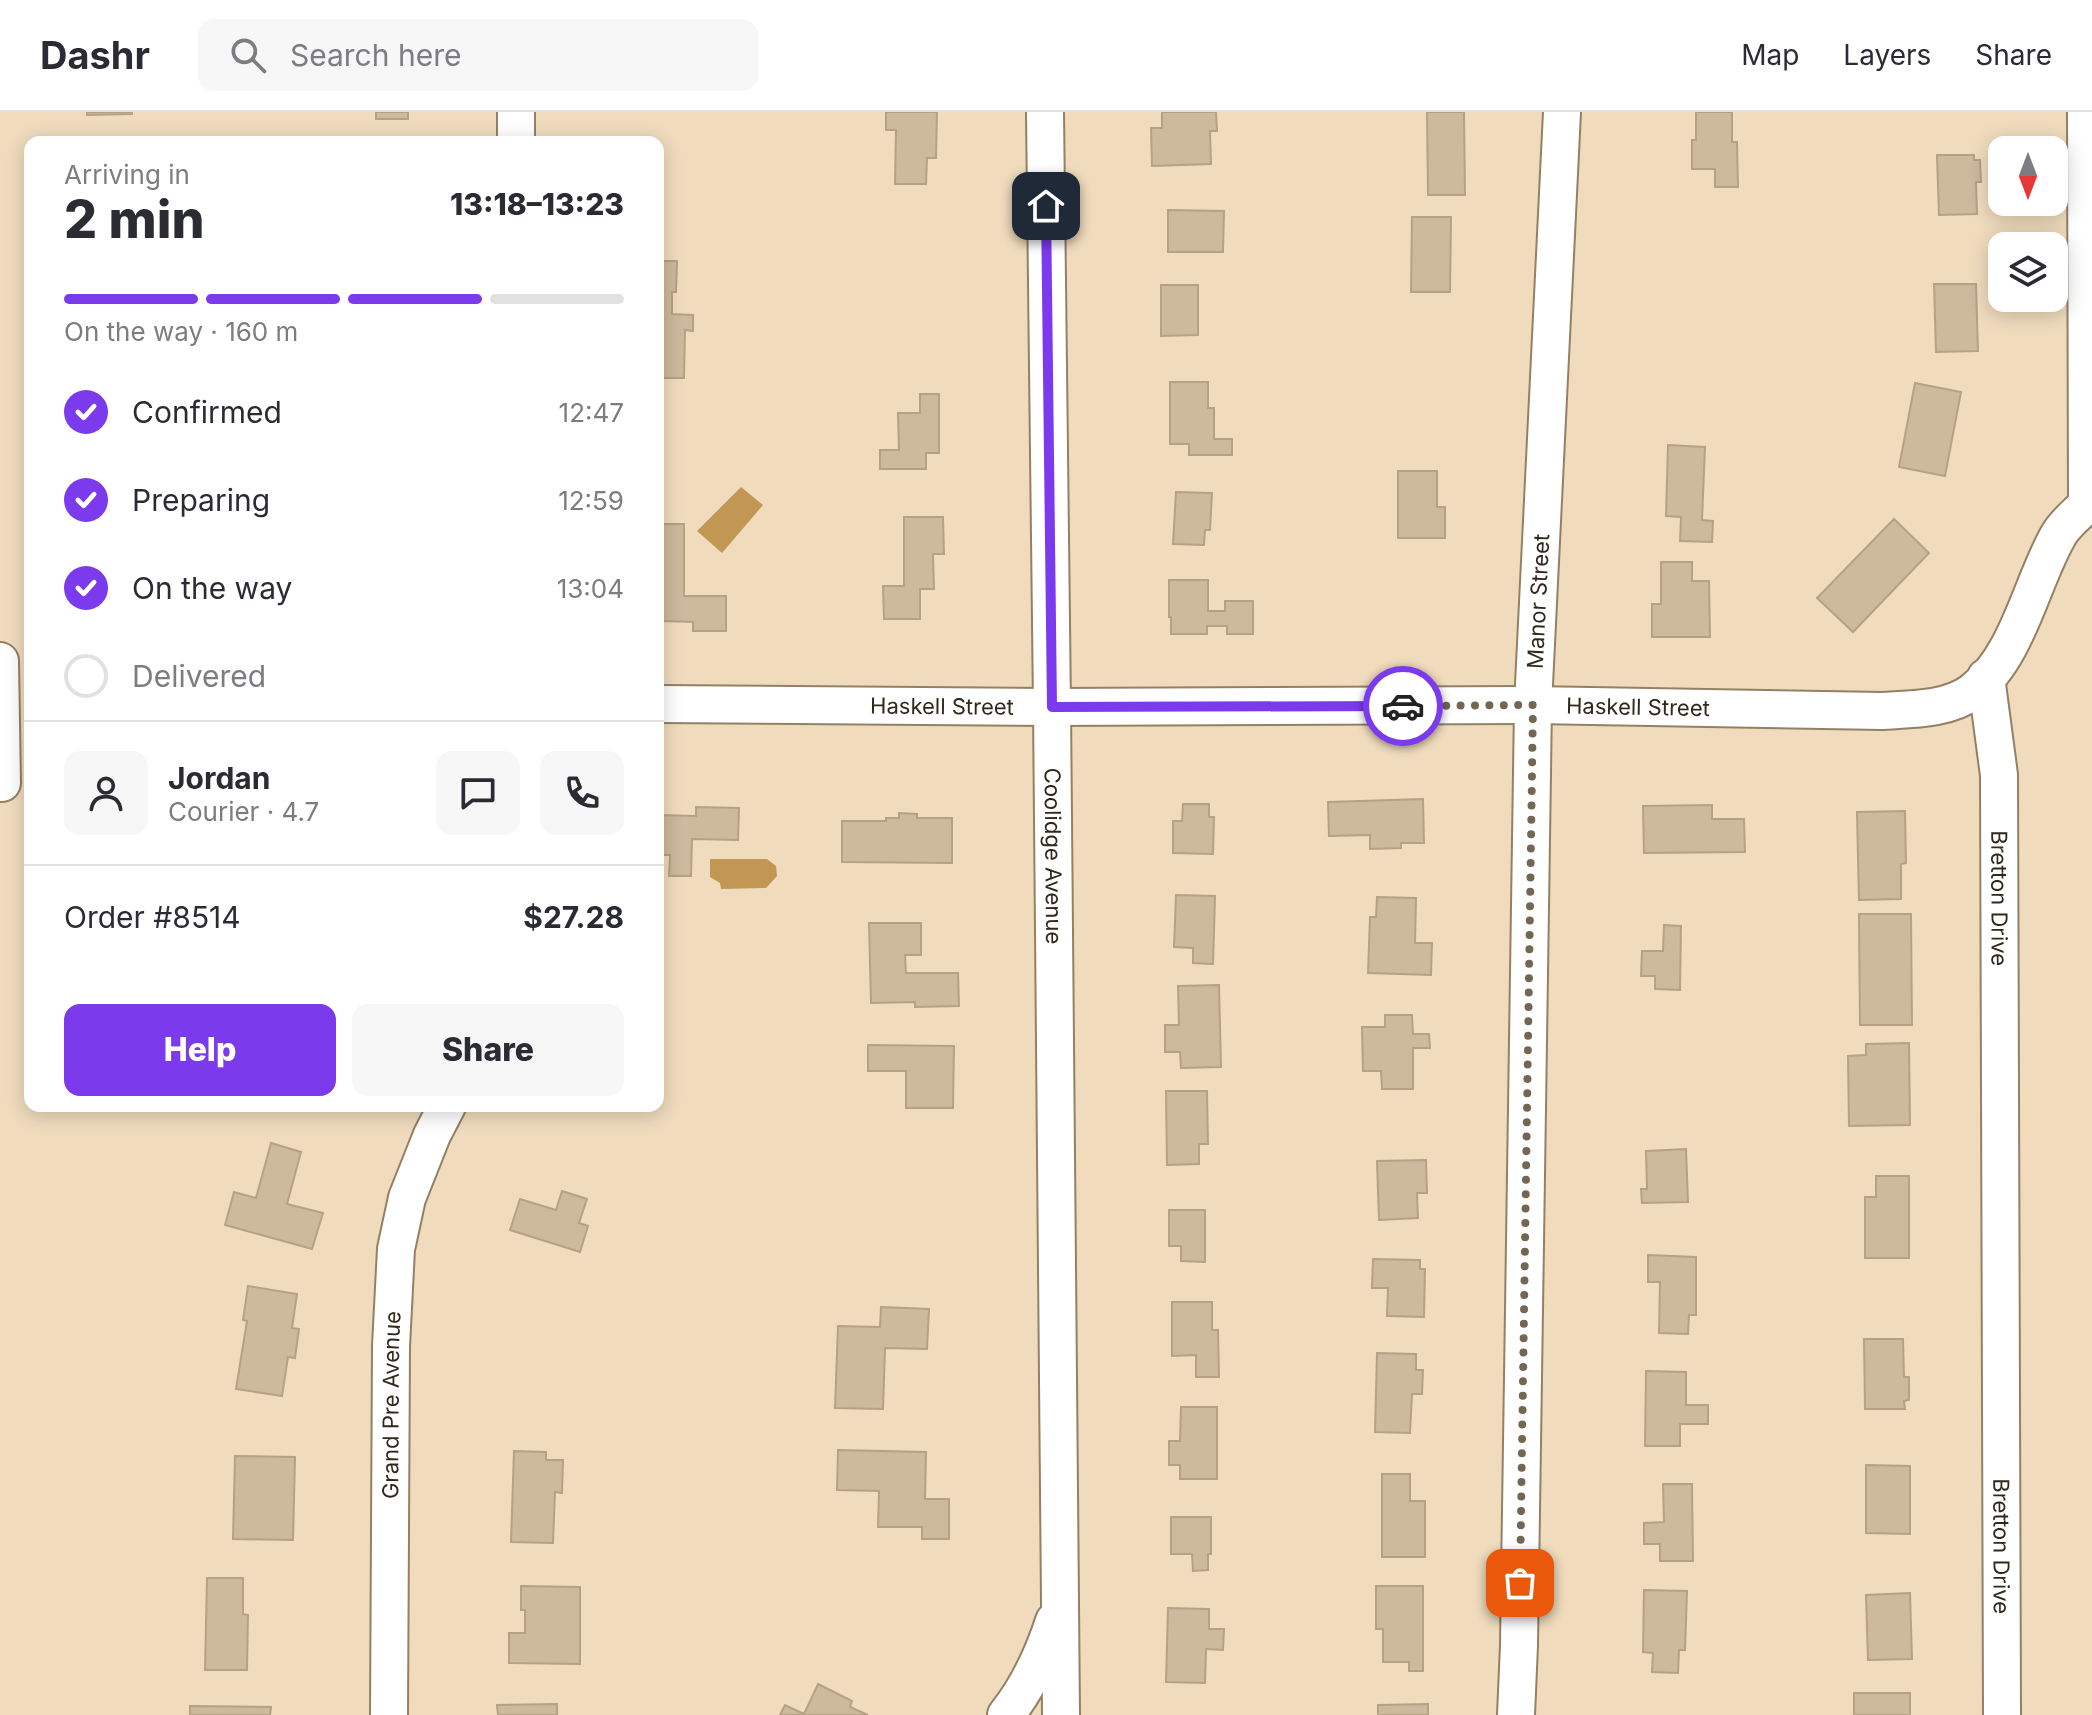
<!DOCTYPE html>
<html lang="en">
<head>
<meta charset="utf-8">
<style>
	:root { --surface:#fff; --page:#f7f7f7; --text:#2b2b33; --muted:#7c7c81; --line:#e1e1e2; --accent:#7c3aed }
	body { margin:0; font-family:Inter,sans-serif; background:var(--page); color:var(--text); height:100vh; display:flex; flex-direction:column; font-size:30px; white-space:nowrap }
	* { box-sizing:border-box; margin:0 }
	p { font-size:26px; color:var(--muted) }
	.icon { flex:none; width:44px; height:44px; fill:none; stroke:currentColor; stroke-width:2; stroke-linecap:round; stroke-linejoin:round }
	.map { position:relative; flex:1; overflow:hidden }
	.sheet { position:absolute; left:24px; top:24px; width:640px; height:976px; display:flex; flex-direction:column; background:var(--surface); border-radius:16px; box-shadow:0 4px 20px #0003 }
	.sheet>* { flex:none }
	.needle { width:52px; rotate:180deg }
	.controls { position:absolute; left:1988px; top:24px; display:grid; gap:16px }
	.controls a { display:grid; place-items:center; width:80px; height:80px; border-radius:16px; background:var(--surface); box-shadow:0 4px 20px #0003; font-size:40px }
	.pin { position:absolute; display:grid; place-items:center; width:68px; height:68px; color:#fff; margin:-34px; border-radius:16px; box-shadow:0 4px 12px #0006 }
	.courier { position:absolute; display:grid; place-items:center; width:80px; height:80px; margin:-40px; border:6px solid #7c3aed; border-radius:50%; background:#fff; color:#222; box-shadow:0 2px 10px #0007 }
	.summary em { font-style:normal; font-weight:800 }
	.summary div { display:flex; flex-direction:column-reverse }
	.summary { display:flex; align-items:center; justify-content:space-between; height:136px; padding:0 40px }
	h1 { font-size:52px; font-weight:800; line-height:60px }
	.bar { display:grid; grid-template-columns:repeat(4,1fr); gap:12px 8px; align-content:center; height:96px; padding:0 40px }
	.bar i { height:10px; border-radius:6px; background:var(--line) }
	.bar .active { background:var(--accent) }
	.bar p { grid-column:span 4 }
	.line { display:flex; align-items:center; gap:20px; padding:0 40px; border-top:2px solid var(--line) }
	.line div { flex:1 }
	.round { display:grid; place-items:center; flex:none; width:84px; height:84px; border-radius:16px; background:var(--page) }
	ol { padding:0 40px; list-style:none }
	li { display:flex; align-items:center; gap:24px; height:88px }
	li p { margin-inline-start:auto }
	li .icon { padding:8px; border-radius:50%; background:var(--accent); color:#fff; stroke-width:4 }
	li:last-child { color:var(--muted) }
	li i { width:44px; height:44px; border:4px solid var(--line); border-radius:50% }
	.primary-button { display:flex; gap:16px; margin-top:auto; padding:16px 40px }
	.primary-button a { flex:1; height:92px; border-radius:16px; background:var(--accent); color:#fff; font-size:32px; font-weight:800; line-height:92px; text-align:center }
	.primary-button a+a { background:var(--page); color:var(--text) }
	header { display:flex; align-items:center; gap:48px; box-sizing:border-box; height:112px; padding:0 40px; background:var(--surface); border-bottom:2px solid var(--line) }
	header strong { font-size:38px }
	nav { display:flex; gap:44px; margin-inline-start:auto; font-size:28px }
	.search { width:560px; height:72px; background:var(--page); display:flex; align-items:center; gap:20px; box-sizing:border-box; padding:0 28px; border-radius:16px; color:var(--muted); font-size:30px }
	.map>svg:first-child { display:block }
</style>
</head>
<body>
<header>
<strong>Dashr</strong>
<div class="search"><svg class="icon" aria-label="search" viewBox="0 0 24 24"><circle cx="10" cy="10" r="6"/><path d="M15 15l6 6"/></svg>Search here</div>
<nav><a>Map</a><a>Layers</a><a>Share</a></nav>
</header>
<div class="map">
<svg width="2092" height="1603" viewBox="0 0 2092 1603">
	<rect width="100%" height="100%" fill="#f0dbbd"/>
	<path fill="#c29754" d="M741,375L763,393L722,441L697,419Z
		M710,747H767L776,754L777,764L766,776L721,777L720,771L710,765Z"/>
	<path fill="#cdb99c" stroke="#b5a184" stroke-width="2" d="M87,0H132V2L87,3Z
		M376,0H408V7H376Z
		M886,0H937L936,46H927L926,72H895L896,18H886Z
		M1162,0H1216L1217,19H1210L1211,52L1152,54L1151,16H1162Z
		M1427,0H1464L1465,83H1428Z
		M1696,0H1732V30H1737L1738,75H1715V57H1692V28H1696Z
		M1937,43H1974V48H1980L1981,70H1976L1977,102L1939,103Z
		M1168,98L1224,99L1223,140H1168Z
		M1412,105H1451L1450,180H1411Z
		M658,149H677L676,180H672V202L693,203V219L685,218L684,266H658Z
		M1934,172H1976L1978,239L1936,240Z
		M1161,173H1198V223L1161,224Z
		M1170,270H1208V296H1214V327H1232V343H1189V332H1170Z
		M1915,271L1961,280L1945,364L1899,355Z
		M920,282H939V341H926V357H880V338H899L898,301H920Z
		M1668,333L1705,335L1702,408L1713,409L1712,430L1680,429L1681,405L1666,404Z
		M1398,359H1437V395H1445V426H1398Z
		M1176,380L1212,381L1210,418H1205L1204,433L1173,432Z
		M904,405H943L944,442H933L934,477H920V507H884L883,474H904Z
		M1894,407L1929,441L1853,520L1817,486Z
		M658,412H684V484H726V519H693V510L662,509V481H658Z
		M1661,450H1692V469H1709L1710,525H1652V492H1661Z
		M1169,468H1208V499H1225V489H1253V522H1227V514H1207V522H1171V505H1169Z
		M1423,687L1424,731H1401V736L1370,737V723L1329,724L1328,690Z
		M1183,692H1209V705H1214L1213,742L1173,741V709H1182Z
		M1712,693V707H1744L1745,740L1644,741L1643,694Z
		M696,695L739,696L738,728L692,727L691,764H669L670,743H658V703L696,704Z
		M1905,699L1906,751L1901,752V787L1859,788L1857,700Z
		M899,701L917,702V706H952V751L842,750V709H886V706H899Z
		M1176,783L1215,784L1213,852L1193,851V836L1174,835Z
		M1377,785L1416,786L1415,831H1432L1431,863L1368,861L1370,805H1376Z
		M1859,802H1911L1912,913H1860Z
		M869,811H921V843H905L906,861H958L959,894L915,895V890L871,891Z
		M1664,813L1681,814L1680,878L1655,877V864H1641L1642,839H1663Z
		M1219,873L1221,955L1181,956L1180,940H1165V913H1179L1178,874Z
		M1385,903H1412L1413,922H1429L1430,936H1413V977H1382L1381,959H1363L1362,915H1385Z
		M1909,931L1910,1013L1849,1014L1848,944L1866,943V932Z
		M868,933L954,934L953,996H906V959H868Z
		M1166,979H1207L1208,1032H1199V1052L1167,1053Z
		M271,1031L301,1040L287,1092L323,1101L312,1137L225,1113L234,1080L256,1086Z
		M1686,1037L1688,1090L1642,1091L1641,1077H1647L1646,1039Z
		M1426,1048L1427,1081H1417L1418,1106L1379,1108L1377,1049Z
		M1876,1064H1909V1146H1865V1085H1876Z
		M562,1079L587,1087L579,1111L588,1114L580,1140L510,1118L520,1087L556,1098Z
		M1169,1098H1205V1150L1181,1149V1134H1169Z
		M1648,1143L1696,1145V1203H1689L1688,1222L1659,1221L1660,1170H1648Z
		M1373,1147L1420,1148V1157H1425L1424,1205L1387,1204L1388,1176H1372Z
		M248,1174L297,1182L292,1216L299,1217L295,1246L288,1245L282,1284L236,1277L247,1209L243,1208Z
		M1172,1190H1212V1218H1218L1219,1265H1196V1243L1172,1244Z
		M881,1195L929,1197L927,1237L885,1236L883,1297L835,1296L838,1214L880,1215Z
		M1864,1227H1903L1904,1265H1909V1288L1904,1289L1905,1297H1865Z
		M1377,1241L1416,1242V1258H1423L1422,1282H1412L1410,1321L1375,1320Z
		M1646,1259L1686,1260V1293H1708V1312H1680V1334H1645Z
		M1181,1295H1217V1367H1180V1353H1169V1329H1180Z
		M838,1338L926,1340L925,1387H949V1427H922V1415H878L879,1379L837,1378Z
		M514,1339L546,1340V1348H563L562,1381L555,1380L553,1431L511,1430Z
		M235,1344L295,1345L293,1428L233,1427Z
		M1866,1353L1910,1354V1422L1866,1421Z
		M1382,1362H1410V1389H1425V1445H1382Z
		M1663,1372H1692L1693,1449H1660V1432H1644V1411L1664,1410Z
		M1171,1405H1211V1442H1208V1458L1193,1459L1192,1442H1171Z
		M207,1466H243V1502L248,1503L247,1558H205Z
		M521,1474L580,1475V1552L509,1551V1521H525V1498H521Z
		M1376,1474H1423V1559H1409V1550H1383V1517H1376Z
		M1644,1478L1687,1479L1685,1538H1679L1678,1561L1652,1560L1653,1541L1643,1540Z
		M1910,1481L1912,1547L1868,1548L1866,1483Z
		M1168,1496L1209,1497V1517H1224L1223,1538L1206,1537L1205,1571L1166,1570Z
		M818,1572L852,1589L850,1595L868,1603H780L785,1593L804,1602Z
		M1854,1581H1910V1603H1854Z
		M557,1592V1603H498L497,1593Z
		M1428,1592V1603H1378V1593Z
		M190,1594L271,1595L270,1603H190Z"/>
	<g fill="none" stroke-linecap="round" stroke-linejoin="round">
		<g stroke="#938065" stroke-width="40">
			<g id="minor">
				<path d="M516,0V30"/>
				<path id="s1" d="M1045,0L1052,595L1061,1603"/>
				<path d="M0,549L2,671"/>
				<path id="s2" d="M1986,565L1999,663L2002,1603"/>
				<path id="s3" d="M658,592L1052,595L1533,593L1882,599C1911,597 1947,598 1972,580C2018,545 2031,471 2058,424C2064,412 2078,402 2087,392L2086,0"/>
				<path id="s4" d="M389,1603L391,1234L396,1137L407,1086L432,1023L447,994"/>
				<path d="M1006,1603C1029,1574 1043,1543 1054,1509"/>
				<path id="s5" d="M1516,1603L1519,1533L1533,593L1562,0"/>
			</g>
		</g>
		<use href="#minor" stroke="#fff" stroke-width="36"/>
	</g>
	<g fill="none" stroke-linecap="round" stroke-linejoin="round">
		<path stroke="#736754" stroke-width="8" stroke-dasharray="0 14.4" d="M1403,594L1533,593L1520,1471"/>
		<path stroke="#7c3aed" stroke-width="10" d="M1046,94L1052,595L1403,594"/>
	</g>
	<g text-anchor="middle" dominant-baseline="central" stroke-width="6" stroke-linejoin="round" paint-order="stroke">
		<g font-size="22" fill="#30281c" stroke="#f0dbbd">
			<text stroke="none"><textPath href="#s5" startOffset="1114">Manor Street</textPath></text>
			<text stroke="none"><textPath href="#s3" startOffset="284">Haskell Street</textPath></text>
			<text stroke="none"><textPath href="#s3" startOffset="980">Haskell Street</textPath></text>
			<text stroke="none"><textPath href="#s1" startOffset="744">Coolidge Avenue</textPath></text>
			<text stroke="none"><textPath href="#s2" startOffset="222">Bretton Drive</textPath></text>
			<text stroke="none"><textPath href="#s4" startOffset="310">Grand Pre Avenue</textPath></text>
			<text stroke="none"><textPath href="#s2" startOffset="870">Bretton Drive</textPath></text>
		</g>
	</g>
</svg>
<div class="controls">
<a><svg class="needle" viewBox="-14 -14 28 28"><path d="M0-13l5 13h-10z" fill="#e53935"/><path d="M0 13l5-13h-10z" fill="#7c7c81"/></svg></a>
<a><svg class="icon" aria-label="layers" viewBox="0 0 24 24"><path d="M12 4l9 5-9 5-9-5zM3 14l9 5 9-5"/></svg></a>
</div>
<div class="pin" style="left:1520px;top:1471px;background:#ea580c"><svg class="icon" aria-label="bag" viewBox="0 0 24 24"><path d="M5 8h14l-1 12H6zM9 8a3 3 0 0 1 6 0"/></svg></div>
<div class="pin" style="left:1046px;top:94px;background:#1f2937"><svg class="icon" aria-label="home" viewBox="0 0 24 24"><path d="M3 11l9-7 9 7M6 9v11h12V9"/></svg></div>
<div class="courier" style="left:1403px;top:594px"><svg class="icon" aria-label="car" viewBox="0 0 24 24"><path d="M5 17H2v-5l4-1 3-4h7l3 4 3 1v5h-3M9 17h6M6 11h13"/><circle cx="7" cy="17" r="2"/><circle cx="17" cy="17" r="2"/></svg></div>
<section class="sheet">
<div class="summary"><div><h1>2 min</h1><p>Arriving in</p></div><em>13:18–13:23</em></div>
<div class="bar"><i class="active"></i><i class="active"></i><i class="active"></i><i></i><p>On the way · 160 m</p></div>
<ol>
<li><svg class="icon" aria-label="check" viewBox="0 0 24 24"><path d="M5 12l5 5 9-10"/></svg>Confirmed<p>12:47</p></li>
<li><svg class="icon" aria-label="check" viewBox="0 0 24 24"><path d="M5 12l5 5 9-10"/></svg>Preparing<p>12:59</p></li>
<li><svg class="icon" aria-label="check" viewBox="0 0 24 24"><path d="M5 12l5 5 9-10"/></svg>On the way<p>13:04</p></li>
<li><i></i>Delivered</li>
</ol>
<div class="line" style="height:144px"><a class="round"><svg class="icon" aria-label="person" viewBox="0 0 24 24"><circle cx="12" cy="8" r="4"/><path d="M4 21q1-7 8-7t8 7"/></svg></a><div><b>Jordan</b><p>Courier · 4.7</p></div><a class="round"><svg class="icon" aria-label="chat" viewBox="0 0 24 24"><path d="M4 5h16v11H9l-5 4z"/></svg></a><a class="round"><svg class="icon" aria-label="phone" viewBox="0 0 24 24"><path d="M5 4h4l2 5-3 2q2 4 5 5l2-3 5 2v4C11 20 4 13 5 4z"/></svg></a></div>
<div class="line" style="height:104px"><div>Order #8514</div><b>$27.28</b></div>
<div class="primary-button"><a>Help</a><a>Share</a></div>
</section>
</div>
</body>
</html>
